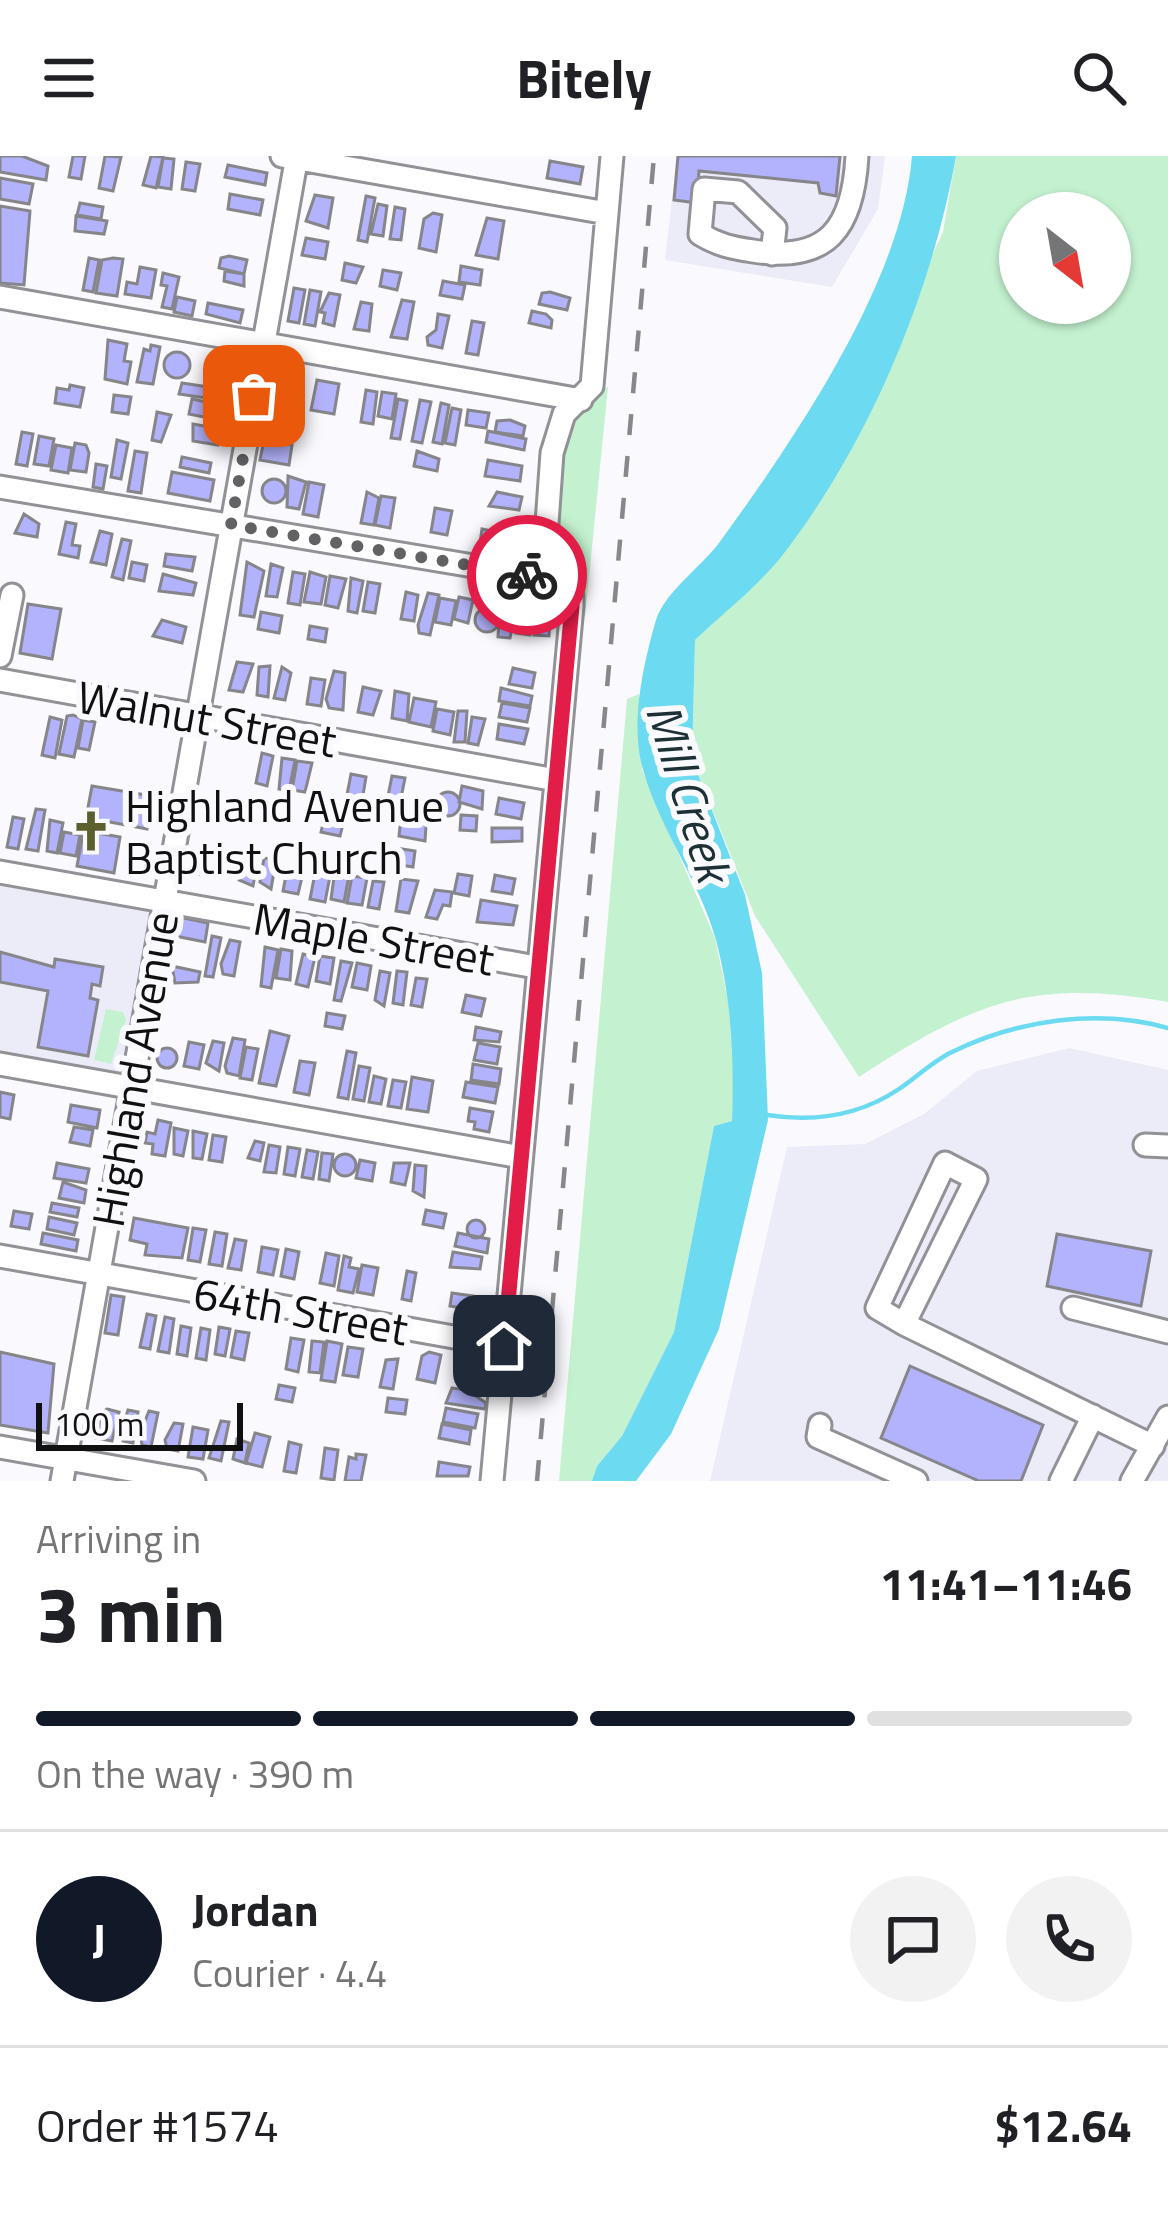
<!DOCTYPE html>
<html lang="en">
<head>
<meta charset="utf-8">
<style>
	:root { --surface:#fff; --page:#f2f2f2; --text:#202124; --muted:#757577; --line:#e0e0e0; --accent:#111827 }
	body { margin:0; font-family:"Titillium Web",sans-serif; background:var(--page); color:var(--text); height:100vh; display:flex; flex-direction:column; font-size:45px; white-space:nowrap }
	* { box-sizing:border-box; margin:0 }
	p { font-size:39px; color:var(--muted) }
	.icon { flex:none; width:66px; height:66px; fill:none; stroke:currentColor; stroke-width:2; stroke-linecap:round; stroke-linejoin:round }
	.map { position:relative; height:1325px; overflow:hidden }
	.panel { display:flex; flex-direction:column; background:var(--surface); flex:1 }
	.panel>* { flex:none }
	.needle { width:78px; rotate:149deg }
	.tools { position:absolute; left:999px; top:36px; display:grid; gap:24px }
	.tools a { display:grid; place-items:center; width:132px; height:132px; border-radius:50%; background:var(--surface); box-shadow:0 3px 9px #0004; font-size:60px }
	.scale { position:absolute; left:36px; bottom:30px; width:207px; box-sizing:border-box; padding-left:12px; border:6px solid #101011; border-top:0; font-size:33px; line-height:42px; white-space:nowrap; color:#101011; -webkit-text-stroke:9px #f9f9fe; paint-order:stroke }
	.pin { position:absolute; display:grid; place-items:center; width:102px; height:102px; color:#fff; margin:-51px; border-radius:24px; box-shadow:0 6px 18px #0006 }
	.courier { position:absolute; display:grid; place-items:center; width:120px; height:120px; margin:-60px; border:9px solid #e11d48; border-radius:50%; background:#fff; color:#222; box-shadow:0 3px 15px #0007 }
	.overview em { font-style:normal; font-weight:700 }
	.overview div { display:flex; flex-direction:column-reverse }
	.overview { display:flex; align-items:center; justify-content:space-between; height:204px; padding:0 36px }
	h1 { font-size:78px; font-weight:700; line-height:90px }
	.bar { display:grid; grid-template-columns:repeat(4,1fr); gap:18px 12px; align-content:center; height:144px; padding:0 36px }
	.bar i { height:15px; border-radius:9px; background:var(--line) }
	.bar .on { background:var(--accent) }
	.bar p { grid-column:span 4 }
	.line { display:flex; align-items:center; gap:30px; padding:0 36px; border-top:3px solid var(--line) }
	.line div { flex:1 }
	.round { display:grid; place-items:center; flex:none; width:126px; height:126px; border-radius:63px; background:var(--page) }
	header { display:flex; justify-content:space-between; align-items:center; height:156px; padding:0 36px; background:var(--surface); font-size:54px; font-weight:700 }
	.map>svg:first-child { display:block }
</style>
</head>
<body>
<header><svg class="icon" aria-label="menu" viewBox="0 0 24 24"><path d="M4 6h16M4 12h16M4 18h16"/></svg>Bitely<svg class="icon" aria-label="search" viewBox="0 0 24 24"><circle cx="10" cy="10" r="6"/><path d="M15 15l6 6"/></svg></header>
<div class="map">
<svg width="1168" height="1325" viewBox="0 0 1168 1325">
	<rect width="100%" height="100%" fill="#f9f9fe"/>
	<path fill="#ececf9" d="M677,0H885L878,53L832,131L665,104Z
		M0,716L164,744L131,931L0,908Z
		M1069,892L1168,914V1325H710L787,991L865,988L924,958L977,915Z"/>
	<path fill="#c4f2d0" fill-rule="evenodd" d="M956,0H1168V846C1030,822 974,846 859,921L755,760L692,603L695,484L778,404L813,356L943,76ZM1020,57H1110V147H1020Z
		M608,231L585,461L553,413L552,297L581,244Z
		M639,538L642,614L715,782L735,878L732,965L714,970L674,1176L622,1280L597,1310L592,1325H559L627,543Z
		M106,853L123,856L126,864L111,908L94,904Z"/>
	<path fill="#6cdaf1" d="M912,0H956C932,137 868,290 781,401C757,431 723,457 695,484L692,603L745,739L762,817L768,964L719,1173L671,1278L636,1325H592L597,1310L622,1280L674,1176L714,970L732,965C734,902 732,845 716,784C700,726 661,675 644,617C629,571 643,509 656,464C665,436 701,411 719,387C793,285 902,127 912,0Z"/>
	<g fill="none" stroke-linecap="round" stroke-linejoin="round">
		<path stroke="#6cdaf1" stroke-width="4.5" d="M767,959C813,966 859,960 899,933C917,921 933,905 952,896C1017,864 1098,852 1168,872"/>
	</g>
	<path fill="#b3b2fc" stroke="#85858a" stroke-width="3" d="M0,0H22L48,10L46,24L0,16Z
		M73,0H85L81,23L69,21Z
		M105,0L121,1L113,35L99,32Z
		M151,0L163,1L156,32L143,29Z
		M678,0H840L836,40L820,37L818,27L699,15L697,47L674,44Z
		M163,2L174,3L171,33L158,31Z
		M550,5L583,11L580,28L547,22Z
		M186,6L200,8L195,35L182,33Z
		M228,9L267,17L265,29L225,21Z
		M0,22L33,28L29,48L0,43Z
		M230,38L263,44L260,59L228,53Z
		M315,39L333,42L328,72L306,65Z
		M366,40L375,42L367,86L358,84Z
		M80,47L103,51L101,63L77,59Z
		M378,48L387,50L383,80L371,78Z
		M0,50L30,55L24,129L0,127Z
		M395,51L405,53L401,84L390,83Z
		M433,57L442,59L436,96L419,92L424,63Z
		M76,60L107,65L104,78L75,75Z
		M487,62L504,65L498,103L476,99Z
		M306,82L328,86L325,103L302,99Z
		M229,100L247,104L244,118L219,112L221,102Z
		M89,102L99,104L93,136L83,134Z
		M113,102L123,103L117,140L96,137L102,104Z
		M345,107L363,111L356,127L342,124Z
		M461,110L482,114L480,129L459,126Z
		M140,111L156,114L151,142L125,138L127,126L137,128Z
		M383,114L401,117L397,134L380,130Z
		M225,115L244,118V130L224,125Z
		M163,117L179,121L172,153L162,151L167,130L161,129Z
		M443,125L465,129L462,143L440,139Z
		M294,132L305,134L299,167L288,165Z
		M310,134L321,136L315,170L304,168Z
		M550,136L570,142L567,154L539,148L542,137Z
		M329,137L340,139L334,170L323,167L325,157L320,156Z
		M177,141L195,145L192,160L174,156Z
		M402,144L414,146L407,183L391,181Z
		M361,146L372,148L369,175L354,173Z
		M208,147L243,154L240,167L206,158Z
		M532,155L546,158L552,164L551,172L529,167Z
		M438,158L449,160L442,192L428,189L427,181L436,174Z
		M472,165L484,167L478,199L466,197Z
		M108,184L127,188L124,205L131,206L127,228L105,223Z
		M151,189L160,191L153,228L137,226L144,193L150,195Z
		M164 209a13 13 0 1 1 26 0a13 13 0 1 1-26 0Z
		M287,221L301,223L294,261L282,259Z
		M317,224L339,228L334,258L311,254Z
		M182,227L229,234L227,245L179,238Z
		M70,229L84,232L80,251L55,247L57,232L69,234Z
		M366,234L377,236L373,268L361,266Z
		M382,236L396,238L392,263L378,260Z
		M114,239L131,241L128,258L112,256Z
		M192,243L226,250L224,265L189,258Z
		M398,243L407,245L400,283L391,282Z
		M420,244L431,246L422,287L412,285Z
		M441,247L449,249L442,288L433,286Z
		M452,252L461,254L455,289L445,287Z
		M468,254L489,257L486,272L466,269Z
		M157,256L171,259L161,286L152,284Z
		M510,264L525,270L523,280L495,276L497,265Z
		M193,268L221,273L218,289L193,285Z
		M269,270L288,278L286,288L266,283Z
		M488,275L526,283L524,294L486,286Z
		M22,276L33,278L27,310L16,308Z
		M39,280L54,283L49,310L34,308Z
		M117,284L128,287L121,323L111,321Z
		M264,284L292,289L289,309L260,304Z
		M75,287L86,289L89,297L86,316L70,314Z
		M56,289L72,292L68,317L51,314Z
		M135,295L147,297L141,337L128,335Z
		M417,295L439,303L437,315L414,310Z
		M182,301L211,307L209,317L180,311Z
		M488,304L522,310L520,325L485,320Z
		M96,308L107,310L103,333L93,331Z
		M172,316L214,324L210,345L168,337Z
		M288,320L306,326L299,353L287,351Z
		M262 335a12 12 0 1 1 24 0a12 12 0 1 1-24 0Z
		M309,326L324,329L318,361L303,358Z
		M367,336L379,342L374,369L361,367Z
		M497,336L522,341L519,354L489,350Z
		M381,340L395,342L390,372L375,369Z
		M435,352L452,355L447,379L431,376Z
		M24,358L39,368L37,381L15,377Z
		M66,366L76,368L72,389L80,390L78,402L59,398Z
		M482,373L518,380L515,393L480,387Z
		M100,375L112,378L106,409L91,406Z
		M122,383L131,385L123,424L112,421Z
		M166,398L195,401L192,415L164,410Z
		M132,406L147,409L144,425L129,422Z
		M247,406L264,415L254,461L240,459Z
		M271,408L283,412L277,441L266,440Z
		M293,416L305,418L300,449L288,447Z
		M310,416L326,421L321,448L304,446Z
		M163,418L196,427L193,439L159,435Z
		M330,420L346,423L338,452L325,449Z
		M351,422L363,425L357,457L348,455Z
		M368,426L380,428L375,457L363,455Z
		M406,436L418,439L414,465L401,463Z
		M428,437L439,439L430,479L419,477L418,469Z
		M459,441L473,444L468,467L454,463Z
		M440,442L456,445L451,469L435,466Z
		M28,448L61,453L52,503L20,497Z
		M500,449L516,456L510,482L498,481Z
		M519,451L533,453L530,479L516,477Z
		M536,451L551,452L549,480L534,479Z
		M475 464a12 12 0 1 1 24 0a12 12 0 1 1-24 0Z
		M261,456L282,460L279,477L258,473Z
		M162,464L186,471L182,487L153,480Z
		M310,470L327,473L325,486L308,483Z
		M237,506L253,508L243,536L229,534Z
		M270,510L268,541L257,539L259,511Z
		M282,511L291,517L285,544L274,542Z
		M513,512L535,517L532,532L509,528Z
		M334,515L345,517L343,554L329,552L326,543Z
		M311,522L325,524L321,550L307,548Z
		M363,531L381,535L373,559L358,556Z
		M501,532L532,540L530,550L499,545Z
		M395,535L409,538L407,565L392,562Z
		M414,542L436,546L431,571L409,566Z
		M502,547L530,552L527,566L499,561Z
		M437,553L454,556L450,579L433,575Z
		M458,555H467L465,586H454Z
		M73,559L82,563L74,601L59,598L67,560Z
		M50,561L62,564L55,602L42,599Z
		M472,561L485,563L478,589L468,587Z
		M83,564L95,566L89,594L78,592Z
		M499,568L528,573L524,588L497,583Z
		M262,597L273,600L267,630L256,627Z
		M282,602L295,604L289,635L279,633Z
		M297,605L312,607L305,636L292,634Z
		M351,618L366,621L361,651L345,649Z
		M392,620L405,622L400,647L387,645Z
		M92,630L152,640L147,673L99,664L97,677L120,681L114,717L77,710Z
		M462,630L483,635L482,653L459,646Z
		M436 648a12 12 0 1 1 24 0a12 12 0 1 1-24 0Z
		M499,642L524,647L521,663L496,658Z
		M402,651L427,655L425,685L399,680Z
		M36,653L45,654L38,695L26,693Z
		M461,659L477,660L476,675L460,674Z
		M13,661L24,663L18,693L7,691Z
		M50,664L63,667L57,697L47,695Z
		M324,664L343,668L340,680L321,676Z
		M492,672H522V685L492,686Z
		M64,676L80,679L76,700L60,697Z
		M202,686L220,689L215,721L197,718Z
		M396,692L415,695L413,711L394,708Z
		M264,702L276,704L271,733L260,726Z
		M241,703L257,708L253,730L239,724Z
		M317,707L332,710L325,746L310,743Z
		M287,714L303,717L298,738L283,735Z
		M335,714L349,719L344,746L331,743Z
		M458,718L472,720L469,740L454,737Z
		M495,719L515,723L512,738L492,735Z
		M352,720L367,722L362,749L347,747Z
		M401,723L418,725L409,757L396,755Z
		M373,725L384,726L379,753L368,751Z
		M435,734L452,736L450,750L443,749L437,763L426,761Z
		M481,744L517,750L513,769L477,766Z
		M179,761L208,767L205,786L175,780Z
		M212,780L221,782L213,821L205,820Z
		M230,784L240,786L234,820L223,818L221,808Z
		M265,791L278,794L271,832L261,830Z
		M281,793L292,795L290,824L276,822Z
		M0,796L54,811L55,803L103,811L100,830L92,828L90,842L98,844L88,900L38,891L48,835L0,826Z
		M303,798L315,801L308,831L296,828Z
		M320,800L334,802L330,828L316,825Z
		M341,805L352,807L341,845L334,844Z
		M357,807L371,810L367,834L352,831Z
		M172,810L200,816L198,826L175,827Z
		M380,815L390,817L384,850L375,844Z
		M397,815L407,816L403,849L393,847Z
		M416,822L427,823L422,851L411,849Z
		M466,839L485,843L481,860L462,856Z
		M327,857L345,860L342,873L325,870Z
		M476,871L501,876L499,886L474,884Z
		M270,875L289,880L276,930L259,927Z
		M233,882L245,884L239,920L227,917L225,910Z
		M213,885L224,887L219,915L206,907Z
		M189,886L204,889L199,913L184,910Z
		M478,887L500,891L497,908L474,904Z
		M246,891L258,893L252,924L240,922Z
		M157 902a10 10 0 1 1 20 0a10 10 0 1 1-20 0Z
		M347,895L356,897L348,943L338,941Z
		M300,905L315,907L309,939L294,936Z
		M473,908L501,913L499,928L471,924Z
		M359,910L370,912L364,945L353,943Z
		M374,920L386,923L381,948L369,946Z
		M412,921L433,925L428,956L407,953Z
		M393,924L406,926L401,952L388,950Z
		M466,926L498,931L495,947L463,941Z
		M0,936L14,939L10,963L0,961Z
		M71,949L100,954L97,972L68,966Z
		M470,952L493,956L489,976L474,973L475,966L468,965Z
		M158,964L171,967L165,1000L152,998L153,988L145,987L147,976L155,978Z
		M74,971L93,974L90,990L70,986Z
		M174,972L188,975L183,1000L174,998Z
		M193,975L207,978L202,1003L193,1002Z
		M213,979L226,981L222,1006L209,1004Z
		M255,985L264,987L260,1005L248,1002Z
		M269,989L280,991L276,1017L264,1016Z
		M288,991L300,993L295,1020L284,1018Z
		M307,994L318,996L313,1023L302,1021Z
		M322,997L333,998L329,1025L319,1023Z
		M334 1009a11 11 0 1 1 22 0a11 11 0 1 1-22 0Z
		M360,1004L375,1007L372,1025L356,1022Z
		M57,1007L89,1013L86,1027L54,1022Z
		M394,1007H410L405,1029L391,1026Z
		M415,1009L426,1010L424,1041L413,1035Z
		M63,1026L86,1034L84,1047L59,1042Z
		M52,1047L79,1052L77,1061L50,1056Z
		M426,1054L446,1058L443,1072L423,1068Z
		M14,1055L32,1058L29,1073L11,1070Z
		M49,1061L77,1067L74,1079L47,1073Z
		M134,1062L188,1072L182,1102L145,1099L147,1088L130,1084Z
		M467 1073a9 9 0 1 1 18 0a9 9 0 1 1-18 0Z
		M193,1072L206,1074L200,1106L188,1104Z
		M215,1076L227,1078L222,1110L209,1108Z
		M43,1077L78,1084L76,1095L41,1088Z
		M458,1077L489,1083L487,1097L455,1090Z
		M1057,1078L1151,1095L1141,1150L1047,1130Z
		M235,1083L246,1085L241,1114L228,1112Z
		M262,1091L278,1094L273,1119L258,1116Z
		M286,1093L299,1096L294,1123L281,1120Z
		M453,1096L482,1101L480,1113L450,1111Z
		M326,1097L339,1100L334,1130L320,1127Z
		M344,1100L351,1102L349,1111L359,1113L353,1137L338,1134Z
		M362,1109L378,1112L373,1139L357,1136Z
		M407,1115L416,1117L411,1145L402,1143Z
		M452,1137L480,1141L478,1155L450,1150Z
		M111,1139L124,1141L118,1179L105,1177Z
		M147,1158L156,1160L150,1193L140,1191Z
		M165,1161L174,1163L169,1197L158,1195Z
		M181,1170L191,1172L187,1200L177,1198Z
		M219,1171L230,1173L225,1200L215,1198Z
		M201,1172L210,1174L206,1204L196,1202Z
		M236,1175L249,1177L244,1204L231,1201Z
		M291,1182L304,1184L298,1216L286,1213Z
		M312,1185L324,1186L320,1217L309,1216Z
		M327,1185L342,1188L335,1226L321,1224Z
		M348,1191L363,1193L358,1221L343,1219Z
		M0,1196L54,1208L48,1277L0,1269Z
		M429,1196L441,1199L435,1227L417,1223L422,1200Z
		M398,1203L393,1233L380,1231L386,1204Z
		M910,1210L1043,1269L1021,1325H979L881,1282Z
		M279,1229L295,1232L292,1246L276,1243Z
		M452,1232L467,1234L486,1247L485,1253L446,1247Z
		M388,1242L407,1244L405,1258L386,1256Z
		M446,1252L478,1258L475,1272L443,1266Z
		M107,1253L119,1256L112,1285L96,1282L101,1257Z
		M128,1254L138,1256L133,1287L123,1285L121,1276Z
		M149,1255L158,1257L151,1291L142,1289L140,1277Z
		M221,1265L229,1266L221,1305L209,1302Z
		M174,1267L183,1268L178,1295L167,1293L165,1284Z
		M442,1268L471,1274L469,1288L439,1282Z
		M193,1271L208,1274L203,1303L188,1301Z
		M255,1277L270,1281L262,1311L246,1307Z
		M237,1283L249,1287L245,1307L233,1303Z
		M289,1286L301,1289L296,1317L284,1315Z
		M325,1292L338,1294L334,1324L321,1322Z
		M356,1298L366,1299L361,1325H345L349,1301L356,1303Z
		M439,1306L470,1311L468,1320H437Z"/>
	<g fill="none" stroke-linecap="round" stroke-linejoin="round">
		<g stroke="#919196" stroke-width="27">
			<path id="minor" d="M282,0L607,57
				M772,98L775,72L738,36L704,33L700,78C718,89 732,92 753,95C828,107 853,72 857,0
				M0,141L581,244
				M0,331L563,425
				M0,500L12,439
				M0,524L556,624
				M0,716L536,811
				M0,908L521,1001
				M1145,989L1168,990
				M0,1100L504,1190
				M1073,1152L1168,1176
				M904,1168L877,1152L945,1007L976,1023L904,1168L1153,1290
				M820,1269L818,1281L916,1325
				M0,1291L194,1325
				M62,1325L297,0
				M492,1325L572,450V440L545,395L552,297L564,258L592,230L612,0
				M1061,1325L1093,1260
				M1132,1325L1168,1261"/>
		</g>
		<use href="#minor" stroke="#fff" stroke-width="21"/>
		<path stroke="#88888b" stroke-width="4.5" stroke-dasharray="21 21" stroke-linecap="butt" d="M537,1325L654,0"/>
	</g>
	<g fill="none" stroke-linecap="round" stroke-linejoin="round">
		<path stroke="#626264" stroke-width="12" stroke-dasharray="0 21.6" d="M254,240L231,369L527,419"/>
		<path stroke="#e11d48" stroke-width="15" d="M504,1190L572,450L562,425L527,419"/>
	</g>
	<defs>
		<g id="church-bare" transform="scale(3.24)"><path d="M-1.2-6h2.4v3.5h3.3v2.4h-3.3V6h-2.4V-.1h-3.3v-2.4h3.3Z" fill="#5b602e" stroke="#f9f9fe" stroke-width="2.5" paint-order="stroke"/></g>
	</defs>
	<g fill-rule="evenodd">
		<use href="#church-bare" x="91" y="675"/>
	</g>
	<g text-anchor="middle" dominant-baseline="central" stroke-width="12" stroke-linejoin="round" paint-order="stroke">
		<g font-size="45" fill="#101011" stroke="#f9f9fe">
			<text transform="translate(207 562) rotate(10)">Walnut Street</text>
			<text transform="translate(374 782) rotate(10)">Maple Street</text>
			<text transform="translate(134 913) rotate(-80)">Highland Avenue</text>
			<text transform="translate(301 1154) rotate(10)">64th Street</text>
		</g>
		<g font-size="45" fill="#101011" stroke="#f9f9fe" text-anchor="start">
			<text x="125" y="649">Highland Avenue<tspan x="125" dy="52">Baptist Church</tspan></text>
		</g>
		<g font-size="48" font-style="italic" fill="#1c3035" stroke="#f9f9fe">
			<text transform="translate(689 636) rotate(73)">Mill Creek</text>
		</g>
	</g>
</svg>
<div class="tools">
<a><svg class="needle" viewBox="-14 -14 28 28"><path d="M0-13l5 13h-10z" fill="#e53935"/><path d="M0 13l5-13h-10z" fill="#757577"/></svg></a>
</div>
<div class="scale">100 m</div>
<div class="pin" style="left:254px;top:240px;background:#ea580c"><svg class="icon" aria-label="bag" viewBox="0 0 24 24"><path d="M5 8h14l-1 12H6zM9 8a3 3 0 0 1 6 0"/></svg></div>
<div class="pin" style="left:504px;top:1190px;background:#1f2937"><svg class="icon" aria-label="home" viewBox="0 0 24 24"><path d="M3 11l9-7 9 7M6 9v11h12V9"/></svg></div>
<div class="courier" style="left:527px;top:419px"><svg class="icon" aria-label="bike" viewBox="0 0 24 24"><circle cx="6" cy="16" r="4"/><circle cx="18" cy="16" r="4"/><path d="M6 16l4-8h5l3 8M10 8l3 8H6M13 5h3"/></svg></div>
</div>
<section class="panel">
<div class="overview"><div><h1>3 min</h1><p>Arriving in</p></div><em>11:41–11:46</em></div>
<div class="bar"><i class="on"></i><i class="on"></i><i class="on"></i><i></i><p>On the way · 390 m</p></div>
<div class="line" style="height:216px"><b class="round" style="background:var(--accent);color:#fff">J</b><div><b>Jordan</b><p>Courier · 4.4</p></div><a class="round"><svg class="icon" aria-label="chat" viewBox="0 0 24 24"><path d="M4 5h16v11H9l-5 4z"/></svg></a><a class="round"><svg class="icon" aria-label="phone" viewBox="0 0 24 24"><path d="M5 4h4l2 5-3 2q2 4 5 5l2-3 5 2v4C11 20 4 13 5 4z"/></svg></a></div>
<div class="line" style="height:156px"><div>Order #1574</div><b>$12.64</b></div>
</section>
</body>
</html>
